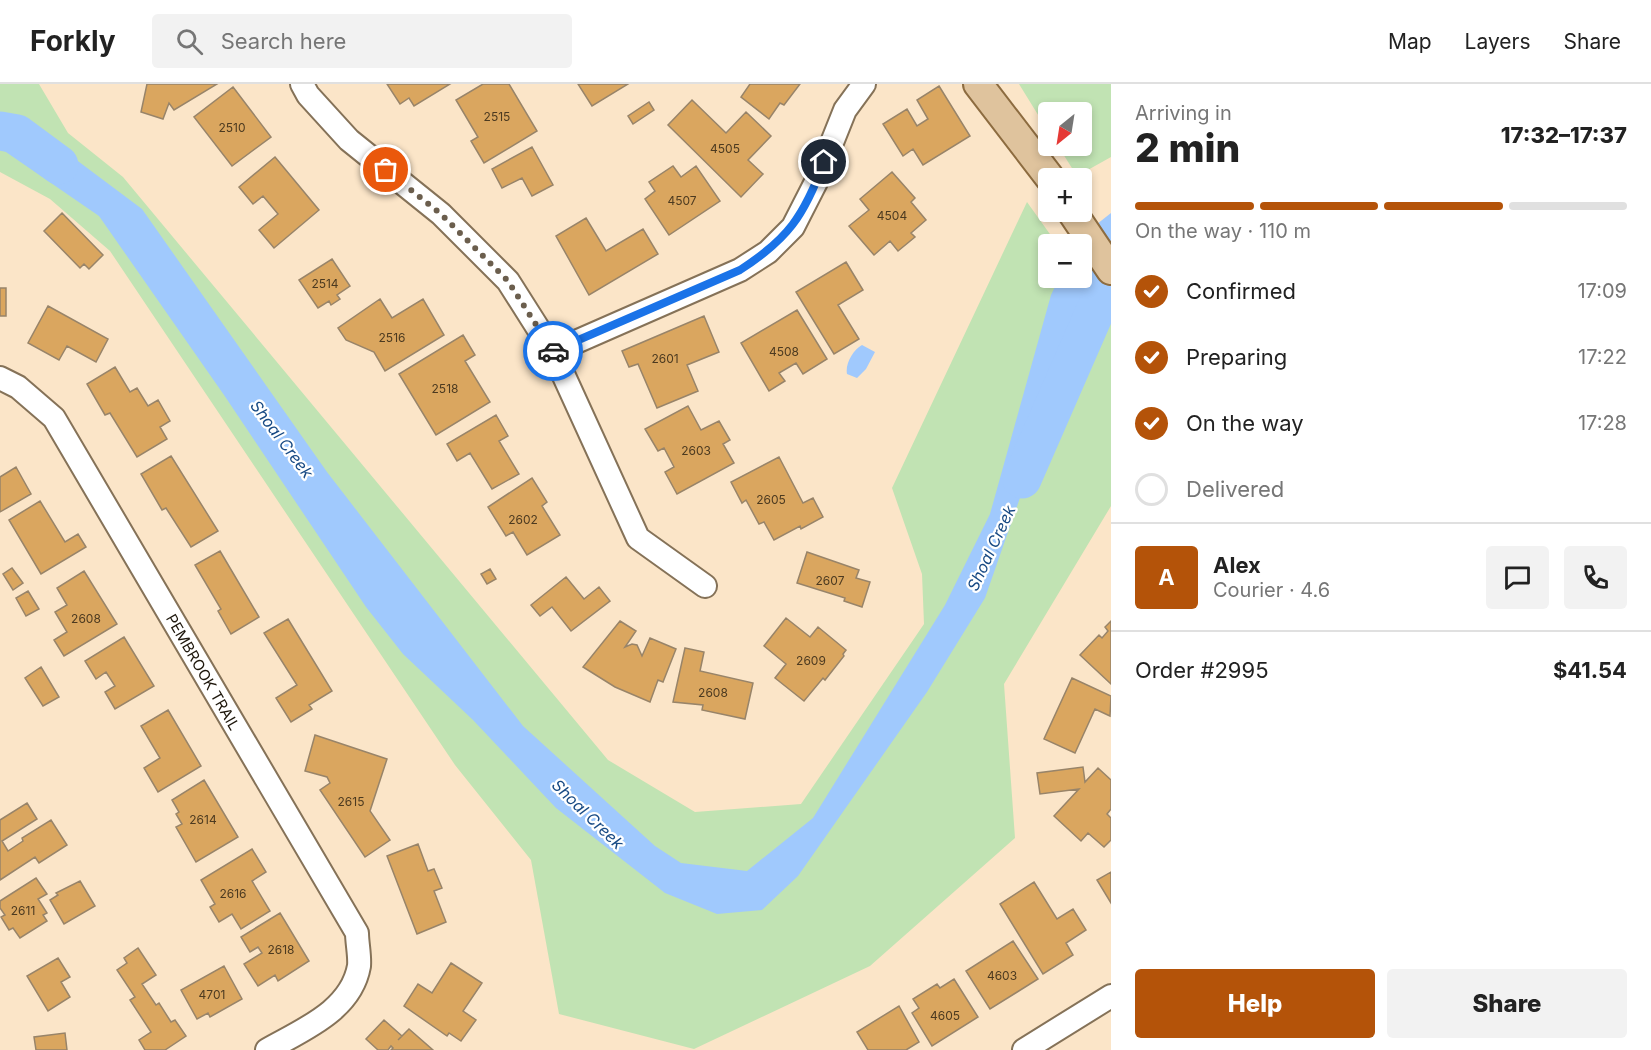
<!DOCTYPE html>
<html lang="en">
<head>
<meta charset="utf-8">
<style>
	:root { --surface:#fff; --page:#f2f2f2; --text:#222; --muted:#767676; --line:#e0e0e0; --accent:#b45309 }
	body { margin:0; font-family:Inter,sans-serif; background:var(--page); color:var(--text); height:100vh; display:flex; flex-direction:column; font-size:22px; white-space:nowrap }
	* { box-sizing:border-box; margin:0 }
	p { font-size:20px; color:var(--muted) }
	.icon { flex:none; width:33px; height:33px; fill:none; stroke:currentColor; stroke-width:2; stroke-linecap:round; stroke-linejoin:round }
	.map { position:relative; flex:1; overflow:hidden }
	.details { display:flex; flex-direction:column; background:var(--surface); width:540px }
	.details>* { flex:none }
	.needle { width:39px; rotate:210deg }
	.buttons { position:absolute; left:1038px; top:18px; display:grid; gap:12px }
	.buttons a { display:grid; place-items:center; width:54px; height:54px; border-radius:6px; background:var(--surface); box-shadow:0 3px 9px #0003; font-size:30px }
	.pin { position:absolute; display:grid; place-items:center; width:51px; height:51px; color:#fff; margin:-26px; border:3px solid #fff; border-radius:50%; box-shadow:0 2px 6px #0007 }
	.courier { position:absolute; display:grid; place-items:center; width:60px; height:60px; margin:-30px; border:4px solid #1a73e8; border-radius:50%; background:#fff; color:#222; box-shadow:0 2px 8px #0007 }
	.head em { font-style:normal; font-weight:800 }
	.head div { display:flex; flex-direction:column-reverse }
	.head { display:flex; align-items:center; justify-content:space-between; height:102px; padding:0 24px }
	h1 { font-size:39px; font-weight:800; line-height:45px }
	.bar { display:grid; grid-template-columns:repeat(4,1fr); gap:9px 6px; align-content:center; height:72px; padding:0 24px }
	.bar i { height:8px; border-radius:4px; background:var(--line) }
	.bar .active { background:var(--accent) }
	.bar p { grid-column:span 4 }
	.line { display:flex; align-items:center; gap:15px; padding:0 24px; border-top:2px solid var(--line) }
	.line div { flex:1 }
	.round { display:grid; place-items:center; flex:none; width:63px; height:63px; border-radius:6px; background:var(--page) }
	ol { padding:0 24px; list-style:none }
	li { display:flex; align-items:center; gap:18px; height:66px }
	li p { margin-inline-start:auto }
	li .icon { padding:6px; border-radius:50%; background:var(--accent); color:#fff; stroke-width:4 }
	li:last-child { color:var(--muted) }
	li i { width:33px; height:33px; border:3px solid var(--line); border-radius:50% }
	.button { display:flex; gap:12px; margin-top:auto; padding:12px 24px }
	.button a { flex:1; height:69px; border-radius:6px; background:var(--accent); color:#fff; font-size:24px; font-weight:800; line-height:69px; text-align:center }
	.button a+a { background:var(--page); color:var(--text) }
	header { display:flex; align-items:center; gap:36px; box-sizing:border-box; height:84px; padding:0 30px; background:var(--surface); border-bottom:2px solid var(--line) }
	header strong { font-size:28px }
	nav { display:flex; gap:33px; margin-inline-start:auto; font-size:21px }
	.search { width:420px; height:54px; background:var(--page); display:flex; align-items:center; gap:15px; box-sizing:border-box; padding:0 21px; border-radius:6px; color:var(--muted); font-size:22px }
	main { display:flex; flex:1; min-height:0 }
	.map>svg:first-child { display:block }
</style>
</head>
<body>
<header>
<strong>Forkly</strong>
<div class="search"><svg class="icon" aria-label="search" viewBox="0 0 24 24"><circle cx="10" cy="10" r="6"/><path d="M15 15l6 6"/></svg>Search here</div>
<nav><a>Map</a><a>Layers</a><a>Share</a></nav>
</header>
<main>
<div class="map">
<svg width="1111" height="966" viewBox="0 0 1111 966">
	<rect width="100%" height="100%" fill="#fbe5c8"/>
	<path fill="#c1e3b3" d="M0,0H39L68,49L123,93L608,676L695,728L801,720L924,540L922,490L892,404L1027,118L1057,160H1048V194H1080L1111,238V422L1004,600L1015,754L870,882L694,965L559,930L531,776L455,681L110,167L50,115L0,88Z
		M1019,0H1111V73L1077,92L1058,62H1082V28H1048V47Z"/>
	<path fill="#a0c9fd" d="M27,39L142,125L327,388L523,642L655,762L681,779L747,787L813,734L945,521L990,430L1051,211L1059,194H1082V160H1072L1073,159L1111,129V179L1088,219L985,514L927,608L798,792L762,826L717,830L665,809L556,724L473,636L403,570L366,523L224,311L99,132L3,66Z
		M862,261L875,268L866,285L857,294L847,290C845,280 853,266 862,261Z"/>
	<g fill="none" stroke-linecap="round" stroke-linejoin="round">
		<path stroke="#a0c9fd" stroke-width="39" d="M0,47L17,50L59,81
			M1022,395L1111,191"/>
	</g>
	<path fill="#daa65f" stroke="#988469" stroke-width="1.5" d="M147,0H217L174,26L169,19L163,35L141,28Z
		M387,0H450L414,22L409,14L400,20Z
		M483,0H509L537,47L484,79L471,57L478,53L456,16Z
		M578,0H628L592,22Z
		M750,0H800L784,21L780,19L769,35L741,13Z
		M939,2L970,52L923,81L913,65L903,72L883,40L907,25L917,42L928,35L917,16Z
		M233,3L271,53L232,82L194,33Z
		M692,16L726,49L746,28L771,52L748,76L763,90L741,113L668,41Z
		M649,18L654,26L633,40L628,32Z
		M532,63L553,101L532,112L522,94L502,104L492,85Z
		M275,73L319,126L274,164L259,146L278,130L263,112L253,120L239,103Z
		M673,82L681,93L696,82L720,117L669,151L645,115L655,107L649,98Z
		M892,88L915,114L911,118L926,136L911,149L915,153L898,167L890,157L874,171L849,142L869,126L860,115Z
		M62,129L103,171L89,185L84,180L80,184L44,147Z
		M586,134L606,167L643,145L658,170L589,211L556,152Z
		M332,175L350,202L337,211L340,215L331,221L329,217L318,224L299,196Z
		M846,178L863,206L838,221L859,255L834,270L796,208Z
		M0,204H6V232H0Z
		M380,215L392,234L423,215L444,251L385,287L374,268L346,256L338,244Z
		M48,222L108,255L96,278L67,262L59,276L28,259Z
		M797,226L827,275L803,290L796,279L779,289L785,297L769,307L741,259Z
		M704,232L719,268L687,281L698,307L657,324L638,280L629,283L622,267Z
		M463,251L475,271L465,277L490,318L436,351L399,290Z
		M115,283L130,308L137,304L148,322L158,316L170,337L160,343L167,355L137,373L110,329L105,331L87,300Z
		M688,322L701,346L719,337L730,356L723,360L734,379L677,410L665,388L674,383L664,364L658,367L645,345Z
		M496,331L508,352L499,357L519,390L492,405L470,369L457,377L447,360Z
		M171,372L218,447L191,463L166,424L162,426L141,390Z
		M779,373L803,419L813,414L823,433L801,445L800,442L774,456L764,438L759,440L746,416L742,419L731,398Z
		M16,383L31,410L0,428V393Z
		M532,394L547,418L542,422L560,451L527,471L513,448L506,452L488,423Z
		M40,417L65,458L78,450L86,463L41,490L9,436Z
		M220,467L259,533L231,550L218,527L221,525L195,481Z
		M807,468L859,486L856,494L870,498L862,523L844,517L845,514L797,499Z
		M12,484L23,499L13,506L3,490Z
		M490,485L496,495L487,500L481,490Z
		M84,487L117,540L64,572L54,556L67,548L55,528L67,521L57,504Z
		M566,493L584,515L599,503L610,517L571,547L552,523L540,532L531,521Z
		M28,507L39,525L26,532L16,514Z
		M786,534L810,553L818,543L846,566L843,570L844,572L825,596L823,594L804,617L775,594L786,580L764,562Z
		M288,535L332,607L309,621L312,625L291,638L276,614L297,601L264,549Z
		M620,537L636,547L625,563L632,560L637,561L642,572L650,554L676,565L663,598L658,596L650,618L615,603L583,583Z
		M1111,537V600L1080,571L1099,551L1102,554L1108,547L1105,543Z
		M124,553L154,602L115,625L105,608L115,602L106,588L96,595L85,577Z
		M685,564L704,568L700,587L753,599L745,635L702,626L703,621L673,618Z
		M41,583L59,613L43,622L25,594Z
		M1072,594L1111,612L1110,632L1095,625L1075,669L1044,655Z
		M168,626L201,682L158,708L144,684L160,674L141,642Z
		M315,651L387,675L370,727L390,756L365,773L320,706L330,699L327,693L305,687Z
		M1083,683L1085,698L1098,684L1111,696V725L1107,730L1111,734V756L1104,763L1088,749L1081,757L1054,732L1079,705L1040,710L1037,689Z
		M204,696L238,753L196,778L176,743L182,740L176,730L179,728L172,716Z
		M27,719L37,735L2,757L8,767L23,757L22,754L51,736L67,761L39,779L35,773L0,796V736Z
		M418,760L428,787L434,785L442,804L434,807L446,838L417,850L387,772Z
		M252,765L266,788L252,797L270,827L241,845L232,830L219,838L210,823L215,820L201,796Z
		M1111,788V819L1097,796Z
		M36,794L47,810L38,815L47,829L43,831L47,837L20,854L13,844L9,846L1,833L5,831L0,824V817Z
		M80,797L95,822L64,840L50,816L58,811L56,809Z
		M1034,798L1057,835L1073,825L1086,846L1066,859L1073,871L1043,890L1000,820Z
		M280,829L309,877L278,897L275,891L258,902L244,880L262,869L258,863L250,868L241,853Z
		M1013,857L1038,895L990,925L966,887Z
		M138,864L156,891L142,900L156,921L159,919L171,938L175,936L186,952L165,966H145L139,956L151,948L130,916L135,913L117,886L127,879L124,874Z
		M58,874L70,893L61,898L70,913L48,927L27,892Z
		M451,879L482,899L463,927L476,936L461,957L449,949L447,952L404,922L418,900L432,909Z
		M224,882L242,915L210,933L208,929L197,935L181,906Z
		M954,895L978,933L932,962L912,929L919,924L913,915L937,900L940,904Z
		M899,922L919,958L906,966H868L857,948Z
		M384,936L402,952L398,956L409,945L433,966H391L393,964L391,962L388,966H378L366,955Z
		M65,949L67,966H36L34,953Z"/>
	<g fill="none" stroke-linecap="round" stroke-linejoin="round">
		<g stroke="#857258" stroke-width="26">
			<path id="minor" d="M302,0L308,11L349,56L441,130L508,197L553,268L638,454L705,502
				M553,268L740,186L768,168L793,143L817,96L845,26L864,0
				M0,294L18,303L54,334L357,849C357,859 360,872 359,882C351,927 302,946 267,966
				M1024,966L1111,912"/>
		</g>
		<g stroke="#8d6c40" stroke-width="32">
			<path id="major" d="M978,0L1050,94
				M1072,128L1111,186"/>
		</g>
		<use href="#minor" stroke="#fff" stroke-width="22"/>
		<use href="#major" stroke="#dfc39d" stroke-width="28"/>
	</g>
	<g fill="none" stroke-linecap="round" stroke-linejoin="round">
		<path stroke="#6b5e4d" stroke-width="6" stroke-dasharray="0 10.8" d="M386,86L441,130L508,197L553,267"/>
		<path stroke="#1a73e8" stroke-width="8" d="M553,267L740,186C788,155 804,132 824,78"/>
	</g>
	<g text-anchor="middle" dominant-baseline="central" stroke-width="4.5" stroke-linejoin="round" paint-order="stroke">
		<g font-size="12" fill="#4c3a20">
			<text x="497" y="32">2515</text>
			<text x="232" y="43">2510</text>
			<text x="725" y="64">4505</text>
			<text x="682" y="116">4507</text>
			<text x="892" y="131">4504</text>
			<text x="325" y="199">2514</text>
			<text x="392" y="253">2516</text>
			<text x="784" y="267">4508</text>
			<text x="665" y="274">2601</text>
			<text x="445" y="304">2518</text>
			<text x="696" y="366">2603</text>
			<text x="771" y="415">2605</text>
			<text x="523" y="435">2602</text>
			<text x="830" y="496">2607</text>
			<text x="86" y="534">2608</text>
			<text x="811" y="576">2609</text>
			<text x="713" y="608">2608</text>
			<text x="351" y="717">2615</text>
			<text x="203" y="735">2614</text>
			<text x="233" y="809">2616</text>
			<text x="23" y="826">2611</text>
			<text x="281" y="865">2618</text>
			<text x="1002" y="891">4603</text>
			<text x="212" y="910">4701</text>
			<text x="945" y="931">4605</text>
		</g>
		<g font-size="15" fill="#1d160b" stroke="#fff">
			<text transform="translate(203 588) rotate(60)">PEMBROOK TRAIL</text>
		</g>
		<g font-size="16" font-style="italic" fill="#184a84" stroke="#fff">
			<text transform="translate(282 355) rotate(53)">Shoal Creek</text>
			<text transform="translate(991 464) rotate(-65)">Shoal Creek</text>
			<text transform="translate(588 730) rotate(44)">Shoal Creek</text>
		</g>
	</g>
</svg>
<div class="buttons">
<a><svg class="needle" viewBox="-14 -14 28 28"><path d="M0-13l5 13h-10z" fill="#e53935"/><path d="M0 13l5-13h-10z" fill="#767676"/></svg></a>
<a>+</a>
<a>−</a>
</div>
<div class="pin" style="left:386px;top:86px;background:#ea580c"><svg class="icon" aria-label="bag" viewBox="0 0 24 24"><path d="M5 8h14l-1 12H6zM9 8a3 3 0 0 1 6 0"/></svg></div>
<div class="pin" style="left:824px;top:78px;background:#1f2937"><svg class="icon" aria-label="home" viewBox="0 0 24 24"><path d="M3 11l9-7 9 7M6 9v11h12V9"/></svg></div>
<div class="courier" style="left:553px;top:267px"><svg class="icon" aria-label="car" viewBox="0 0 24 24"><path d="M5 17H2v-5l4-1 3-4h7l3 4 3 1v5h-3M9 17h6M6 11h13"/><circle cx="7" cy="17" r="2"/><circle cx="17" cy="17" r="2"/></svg></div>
</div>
<section class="details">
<div class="head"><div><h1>2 min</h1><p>Arriving in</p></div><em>17:32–17:37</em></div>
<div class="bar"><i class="active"></i><i class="active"></i><i class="active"></i><i></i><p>On the way · 110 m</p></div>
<ol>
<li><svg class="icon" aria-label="check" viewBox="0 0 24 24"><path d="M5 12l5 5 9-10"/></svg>Confirmed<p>17:09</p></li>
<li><svg class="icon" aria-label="check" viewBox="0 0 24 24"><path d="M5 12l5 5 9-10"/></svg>Preparing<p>17:22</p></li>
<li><svg class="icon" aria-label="check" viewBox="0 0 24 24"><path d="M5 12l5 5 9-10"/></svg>On the way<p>17:28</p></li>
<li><i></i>Delivered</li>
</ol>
<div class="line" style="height:108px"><b class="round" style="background:var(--accent);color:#fff">A</b><div><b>Alex</b><p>Courier · 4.6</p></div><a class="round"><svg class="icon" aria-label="chat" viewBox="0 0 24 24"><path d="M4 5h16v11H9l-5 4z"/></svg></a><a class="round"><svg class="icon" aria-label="phone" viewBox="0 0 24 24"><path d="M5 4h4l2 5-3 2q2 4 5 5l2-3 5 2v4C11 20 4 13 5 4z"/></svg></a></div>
<div class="line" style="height:78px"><div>Order #2995</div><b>$41.54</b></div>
<div class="button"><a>Help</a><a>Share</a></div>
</section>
</main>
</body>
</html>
